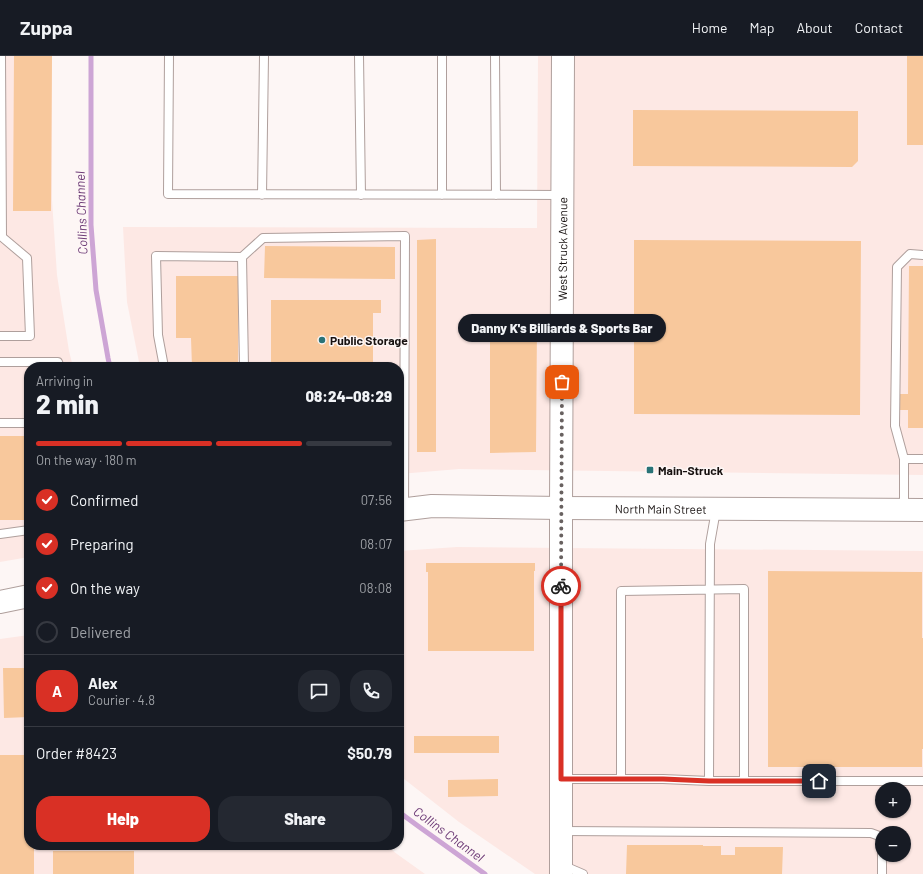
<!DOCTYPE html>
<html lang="en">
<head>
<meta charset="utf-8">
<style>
	:root { --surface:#171b24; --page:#242831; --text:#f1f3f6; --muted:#9ea1a6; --line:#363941; --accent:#d93025 }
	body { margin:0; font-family:Barlow,sans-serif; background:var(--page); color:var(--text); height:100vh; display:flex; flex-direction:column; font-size:15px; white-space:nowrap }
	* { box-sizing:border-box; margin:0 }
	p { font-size:13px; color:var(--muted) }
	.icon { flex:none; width:22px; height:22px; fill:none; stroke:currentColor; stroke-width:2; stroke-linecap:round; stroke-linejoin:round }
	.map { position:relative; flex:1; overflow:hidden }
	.panel { position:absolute; left:24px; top:306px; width:380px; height:488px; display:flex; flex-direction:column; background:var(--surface); border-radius:16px; box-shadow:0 1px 3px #0004 }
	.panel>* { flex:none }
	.controls { position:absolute; left:875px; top:726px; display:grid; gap:8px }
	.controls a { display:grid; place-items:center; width:36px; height:36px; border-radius:50%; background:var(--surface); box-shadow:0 1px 3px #0004; font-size:20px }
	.pin { position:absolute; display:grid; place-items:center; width:34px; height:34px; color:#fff; margin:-17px; border-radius:8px; box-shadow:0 2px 6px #0006 }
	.courier { position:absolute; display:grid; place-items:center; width:40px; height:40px; margin:-20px; border:3px solid #d93025; border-radius:50%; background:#fff; color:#222; box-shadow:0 1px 5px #0007 }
	.bubble { position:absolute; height:28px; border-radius:14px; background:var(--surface); box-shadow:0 1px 3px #0004; font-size:13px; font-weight:800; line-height:28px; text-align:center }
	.head em { font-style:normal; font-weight:800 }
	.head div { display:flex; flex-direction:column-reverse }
	.head { display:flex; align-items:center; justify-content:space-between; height:68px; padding:0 12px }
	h1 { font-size:26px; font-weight:800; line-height:30px }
	.bar { display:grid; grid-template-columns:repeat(4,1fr); gap:6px 4px; align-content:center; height:48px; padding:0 12px }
	.bar i { height:5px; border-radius:3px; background:var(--line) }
	.bar .selected { background:var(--accent) }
	.bar p { grid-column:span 4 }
	.line { display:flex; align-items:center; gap:10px; padding:0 12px; border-top:1px solid var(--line) }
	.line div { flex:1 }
	.round { display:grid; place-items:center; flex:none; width:42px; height:42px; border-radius:16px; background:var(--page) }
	ol { padding:0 12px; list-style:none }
	li { display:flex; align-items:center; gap:12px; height:44px }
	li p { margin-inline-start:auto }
	li .icon { padding:4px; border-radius:50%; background:var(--accent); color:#fff; stroke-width:4 }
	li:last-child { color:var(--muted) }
	li i { width:22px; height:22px; border:2px solid var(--line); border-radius:50% }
	.primary-button { display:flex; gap:8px; margin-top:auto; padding:8px 12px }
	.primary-button a { flex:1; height:46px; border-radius:16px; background:var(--accent); color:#fff; font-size:16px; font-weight:800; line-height:46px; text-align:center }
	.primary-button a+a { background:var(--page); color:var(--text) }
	header { display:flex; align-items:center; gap:24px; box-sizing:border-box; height:56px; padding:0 20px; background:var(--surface); border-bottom:1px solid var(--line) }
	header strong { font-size:19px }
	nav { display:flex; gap:22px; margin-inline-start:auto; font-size:14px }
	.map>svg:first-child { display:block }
</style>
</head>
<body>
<header>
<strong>Zuppa</strong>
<nav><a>Home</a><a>Map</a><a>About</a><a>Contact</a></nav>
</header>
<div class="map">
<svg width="923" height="818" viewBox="0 0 923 818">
	<rect width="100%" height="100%" fill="#fdf6f5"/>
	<path fill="#fde8e4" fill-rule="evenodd" d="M0,0H52V144L57,219L69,295L73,311H29V501L0,506Z
		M538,0H923V419L459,413L399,418V311H140L127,246L123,171L537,172Z
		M457,491L923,495V818H535L459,766L399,719V495ZM882,733H904V755H882ZM882,777H904V799H882Z
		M29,579V789H386L397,798L425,818H0V583Z"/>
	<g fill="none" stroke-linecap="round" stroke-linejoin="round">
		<path stroke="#cda5d5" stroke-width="5" d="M91,0V169L96,234L108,302L110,311
			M399,756L418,770L485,818"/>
	</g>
	<path fill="#f8c89c" d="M14,0H52L51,155H13Z
		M907,0H923V89H907Z
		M633,54L858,55V105L852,111L633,110Z
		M436,183V396H417V184Z
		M634,184L861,185L860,359L634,358Z
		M265,190L395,191V223L264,222Z
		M909,210H923V372H908V354H900V338H908Z
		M176,220H238V311H192L191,282H176Z
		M271,244H381V257H373V311H271Z
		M490,267L537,268L536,396L490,397Z
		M0,380H29V464H0Z
		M426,507H535V515H534V595H428V516H426Z
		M768,515L922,516V582H923V693H922V711H768Z
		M3,612H29V661L4,662Z
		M414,680H499V697H414Z
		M0,699H29V789H34V818H0Z
		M498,723V740L448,741V724Z
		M627,789H703V790H721V799H735V791H783L782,818H626Z
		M53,795H134V818H53Z"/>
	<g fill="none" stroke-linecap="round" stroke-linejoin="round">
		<g stroke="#af9f9c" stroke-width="10">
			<path id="lane" d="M169,0L168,138L562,139
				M359,0L361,139
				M442,0V139
				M495,0L496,139
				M262,139L264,0
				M242,201L263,182L405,180L404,453
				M0,280H30L27,202L2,181L1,0
				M0,306H58L60,311
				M164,311L158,279L156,200L242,201L244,311
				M0,367H29
				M904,403L895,370L897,211L910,198L923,199
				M904,454V403H923
				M0,478L29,474
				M562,723H663L709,725L710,488L716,454
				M621,723V535L744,533V725
				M709,725H923
				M562,775L871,777L882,781V818
				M562,809L583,818"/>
		</g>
		<g stroke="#af9f9c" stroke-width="24">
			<g id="secondary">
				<path id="s1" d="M399,454L432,450L561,452L923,454"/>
				<path d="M0,546L29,540"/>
				<path id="s2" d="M561,818V452L563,0"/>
			</g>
		</g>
		<use href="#lane" stroke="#fff" stroke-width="8"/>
		<use href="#secondary" stroke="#fff" stroke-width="22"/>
	</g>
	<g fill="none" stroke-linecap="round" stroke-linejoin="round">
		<path stroke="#686160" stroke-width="4" stroke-dasharray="0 7.2" d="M561,530L562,326"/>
		<path stroke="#d93025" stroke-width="5" d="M561,530V723H663L709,725H819"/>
	</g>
	<g fill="#297377" stroke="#fdf6f5" stroke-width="1.5">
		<circle cx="322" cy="284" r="4"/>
		<rect x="646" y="410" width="8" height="8" rx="2"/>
	</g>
	<g text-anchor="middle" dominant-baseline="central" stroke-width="3" stroke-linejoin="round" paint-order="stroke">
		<g font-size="12" fill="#171110" stroke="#fdf6f5">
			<text stroke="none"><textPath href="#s2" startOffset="625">West Struck Avenue</textPath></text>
			<text stroke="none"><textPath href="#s1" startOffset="262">North Main Street</textPath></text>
		</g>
		<g font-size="12" font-weight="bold" fill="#171110" stroke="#fdf6f5" text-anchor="start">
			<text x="330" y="284">Public Storage</text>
			<text x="658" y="414">Main-Struck</text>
		</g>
		<g font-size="13" font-style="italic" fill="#6c3a76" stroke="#fdf6f5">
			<text transform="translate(81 157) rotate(-92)">Collins Channel</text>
			<text transform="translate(449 778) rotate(36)">Collins Channel</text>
		</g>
	</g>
</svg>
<div class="controls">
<a>+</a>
<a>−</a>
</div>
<div class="pin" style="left:562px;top:326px;background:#ea580c"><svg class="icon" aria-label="bag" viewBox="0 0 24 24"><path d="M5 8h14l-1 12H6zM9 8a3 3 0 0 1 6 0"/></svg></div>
<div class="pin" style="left:819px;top:725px;background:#1f2937"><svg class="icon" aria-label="home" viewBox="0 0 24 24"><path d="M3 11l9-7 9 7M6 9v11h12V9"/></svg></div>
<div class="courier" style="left:561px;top:530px"><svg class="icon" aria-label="bike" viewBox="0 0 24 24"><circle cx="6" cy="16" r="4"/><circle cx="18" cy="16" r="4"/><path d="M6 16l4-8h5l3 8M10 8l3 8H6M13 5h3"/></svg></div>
<div class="bubble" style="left:458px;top:258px;width:208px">Danny K's Billiards &amp; Sports Bar</div>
<section class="panel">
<div class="head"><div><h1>2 min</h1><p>Arriving in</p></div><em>08:24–08:29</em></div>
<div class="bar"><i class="selected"></i><i class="selected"></i><i class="selected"></i><i></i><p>On the way · 180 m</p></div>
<ol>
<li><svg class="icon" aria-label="check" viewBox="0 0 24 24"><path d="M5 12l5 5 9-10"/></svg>Confirmed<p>07:56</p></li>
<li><svg class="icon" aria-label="check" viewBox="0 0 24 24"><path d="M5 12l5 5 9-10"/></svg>Preparing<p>08:07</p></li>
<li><svg class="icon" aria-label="check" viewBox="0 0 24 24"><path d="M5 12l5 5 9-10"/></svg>On the way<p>08:08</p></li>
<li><i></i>Delivered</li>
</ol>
<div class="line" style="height:72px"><b class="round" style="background:var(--accent);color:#fff">A</b><div><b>Alex</b><p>Courier · 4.8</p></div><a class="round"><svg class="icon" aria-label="chat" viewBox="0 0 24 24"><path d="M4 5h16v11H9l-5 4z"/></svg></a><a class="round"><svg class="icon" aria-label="phone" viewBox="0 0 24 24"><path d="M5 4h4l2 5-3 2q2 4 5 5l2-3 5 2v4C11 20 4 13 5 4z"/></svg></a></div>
<div class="line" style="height:52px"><div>Order #8423</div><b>$50.79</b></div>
<div class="primary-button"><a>Help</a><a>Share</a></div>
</section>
</div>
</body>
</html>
